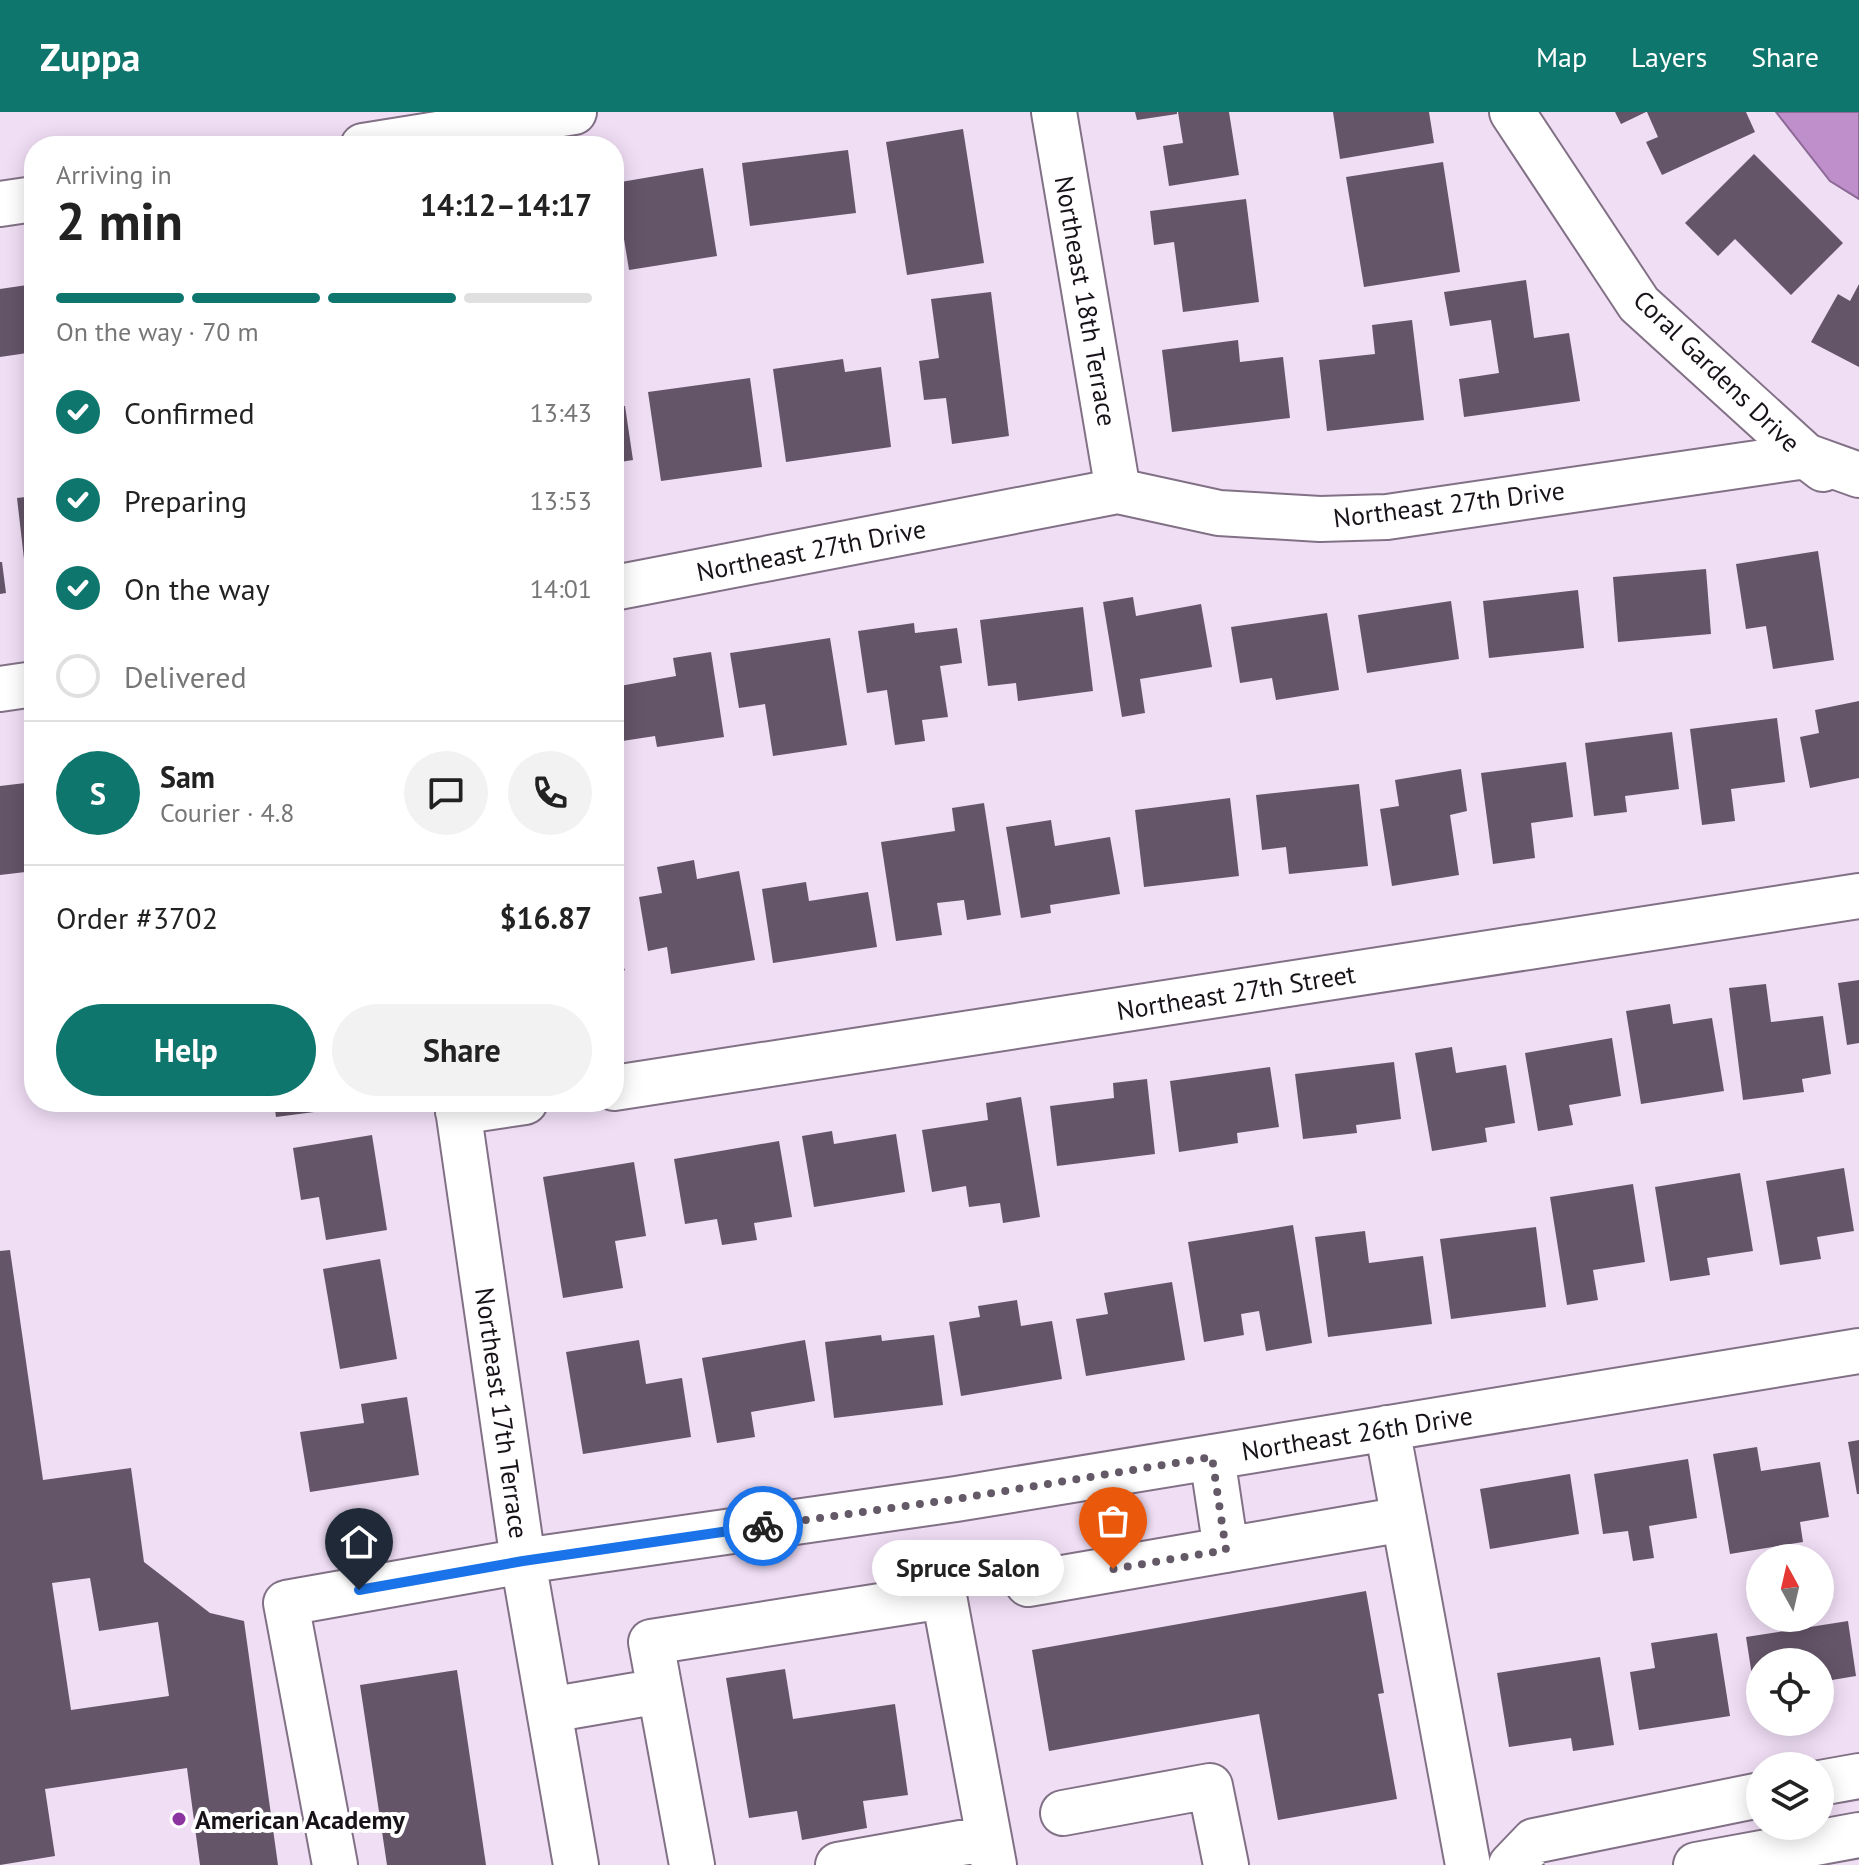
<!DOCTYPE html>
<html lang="en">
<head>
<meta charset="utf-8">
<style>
	:root { --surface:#fff; --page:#f2f2f2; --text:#222; --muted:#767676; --line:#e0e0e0; --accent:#0f766e }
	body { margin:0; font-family:"PT Sans",sans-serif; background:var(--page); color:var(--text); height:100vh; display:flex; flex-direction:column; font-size:30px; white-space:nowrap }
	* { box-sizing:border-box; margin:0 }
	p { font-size:26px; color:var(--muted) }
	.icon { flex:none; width:44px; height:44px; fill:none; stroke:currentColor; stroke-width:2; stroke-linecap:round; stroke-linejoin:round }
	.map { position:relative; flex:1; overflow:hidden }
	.sheet { position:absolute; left:24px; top:24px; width:600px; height:976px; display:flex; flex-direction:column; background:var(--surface); border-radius:32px; box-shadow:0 4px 20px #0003 }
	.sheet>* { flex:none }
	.needle { width:52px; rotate:352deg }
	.buttons { position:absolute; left:1746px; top:1432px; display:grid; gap:16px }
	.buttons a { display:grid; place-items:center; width:88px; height:88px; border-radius:50%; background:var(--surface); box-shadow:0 4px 20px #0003; font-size:40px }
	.pin { position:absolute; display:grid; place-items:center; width:68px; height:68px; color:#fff; margin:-82px -34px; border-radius:50% 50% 50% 0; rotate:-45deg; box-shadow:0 0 8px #0007 }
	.pin .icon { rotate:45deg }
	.courier { position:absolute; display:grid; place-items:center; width:80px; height:80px; margin:-40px; border:6px solid #1a73e8; border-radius:50%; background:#fff; color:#222; box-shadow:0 2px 10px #0007 }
	.bubble { position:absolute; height:56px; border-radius:28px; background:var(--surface); box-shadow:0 4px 20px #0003; font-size:26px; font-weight:600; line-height:56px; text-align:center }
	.head em { font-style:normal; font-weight:600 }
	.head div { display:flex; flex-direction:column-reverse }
	.head { display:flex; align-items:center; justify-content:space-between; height:136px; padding:0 32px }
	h1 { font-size:52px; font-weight:600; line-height:60px }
	.bar { display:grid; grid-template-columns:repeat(4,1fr); gap:12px 8px; align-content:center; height:96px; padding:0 32px }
	.bar i { height:10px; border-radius:6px; background:var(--line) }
	.bar .selected { background:var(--accent) }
	.bar p { grid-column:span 4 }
	.line { display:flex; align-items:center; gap:20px; padding:0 32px; border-top:2px solid var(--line) }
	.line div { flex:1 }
	.round { display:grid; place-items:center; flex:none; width:84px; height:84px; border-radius:42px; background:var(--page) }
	ol { padding:0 32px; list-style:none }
	li { display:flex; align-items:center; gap:24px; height:88px }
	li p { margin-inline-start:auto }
	li .icon { padding:8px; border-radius:50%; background:var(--accent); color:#fff; stroke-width:4 }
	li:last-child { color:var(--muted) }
	li i { width:44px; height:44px; border:4px solid var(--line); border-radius:50% }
	.action { display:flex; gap:16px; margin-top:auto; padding:16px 32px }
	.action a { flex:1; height:92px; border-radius:48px; background:var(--accent); color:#fff; font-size:32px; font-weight:600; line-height:92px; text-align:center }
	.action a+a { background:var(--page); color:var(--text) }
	header { display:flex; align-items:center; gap:48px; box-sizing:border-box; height:112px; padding:0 40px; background:var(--accent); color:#fff }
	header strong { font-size:38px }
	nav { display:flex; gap:44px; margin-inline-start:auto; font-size:28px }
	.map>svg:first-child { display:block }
</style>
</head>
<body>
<header>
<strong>Zuppa</strong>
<nav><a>Map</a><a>Layers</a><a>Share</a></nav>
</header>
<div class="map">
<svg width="1859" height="1753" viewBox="0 0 1859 1753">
	<rect width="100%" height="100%" fill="#f0def5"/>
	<path fill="#bf8fcb" stroke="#8d6a96" stroke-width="2" d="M1776,0H1859V87L1830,69Z"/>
	<path fill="#655569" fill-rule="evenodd" d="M1135,0H1177V2L1137,8Z
		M1178,0H1229L1239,63L1169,74L1163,34L1183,31Z
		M1333,0H1429L1434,31L1340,47Z
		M1615,0H1646L1621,12Z
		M1647,0H1746L1755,20L1662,63L1646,30L1658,25Z
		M963,17L984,151L907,163L886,30Z
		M848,38L856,101L750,114L742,51Z
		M1754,42L1843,131L1791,183L1735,127L1718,144L1685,111Z
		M1443,50L1460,160L1364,175L1346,65Z
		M703,56L717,144L629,158L615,71Z
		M1246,87L1259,190L1183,200L1174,130L1154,133L1150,99Z
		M1526,168L1534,226L1569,221L1580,289L1464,305L1459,267L1499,261L1491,208L1450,214L1444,180Z
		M34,172V240L0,245V177Z
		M1859,172V255L1811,230L1838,182L1850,189Z
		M991,180L1009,324L952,332L946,286L924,288L919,249L939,246L931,187Z
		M1412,208L1424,308L1327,319L1319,248L1375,242L1372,213Z
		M1238,228L1240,250L1283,245L1290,306L1172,320L1162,238Z
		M843,247L845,260L881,255L891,335L786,350L773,257Z
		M750,266L762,355L661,369L648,280Z
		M625,294L633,348L614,351V295Z
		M34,384V472L27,473L17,386Z
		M1818,439L1834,548L1773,557L1766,514L1746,517L1736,452Z
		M0,450H2L6,481L0,482Z
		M1706,457L1711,522L1618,530L1613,465Z
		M1578,478L1584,536L1489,546L1483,489Z
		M1133,485L1136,504L1201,492L1212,555L1140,567L1145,601L1122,605L1103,490Z
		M1451,489L1459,547L1367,561L1358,503Z
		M1083,495L1093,579L1018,589L1016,571L988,574L980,508Z
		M1327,501L1339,578L1276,588L1272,566L1240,571L1231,515Z
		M914,511L915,521L957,516L962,551L940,554L948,605L922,608L925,629L895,633L887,578L867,581L858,519Z
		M830,526L847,633L773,644L765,592L739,596L730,541Z
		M711,540L724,625L657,635L655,624L616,630L614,575L676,564L673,546Z
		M1859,589V666L1810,676L1800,625L1819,621L1815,598Z
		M1777,606L1785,670L1731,677L1735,709L1702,713L1690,617Z
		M1672,620L1679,677L1625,684L1627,700L1594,704L1585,631Z
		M1566,650L1573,705L1531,711L1535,746L1493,752L1481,661Z
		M1461,657L1467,699L1450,703L1459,763L1392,774L1380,697L1399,694L1395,668Z
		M34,670V759L0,763V674Z
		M1359,672L1368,754L1289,762L1286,735L1262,738L1256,683Z
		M1230,686L1239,764L1144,775L1135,698Z
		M984,691L1001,803L967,808L964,788L937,791L942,823L896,829L881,730L955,719L952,696Z
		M1051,708L1055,734L1110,725L1120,782L1050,793L1051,801L1021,806L1006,715Z
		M694,748L697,767L739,759L755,848L671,862L667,835L648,839L639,785L662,781L657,755Z
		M806,770L809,789L868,780L877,835L773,851L762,777Z
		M614,838L625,858L614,864Z
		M1859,868V931L1847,933L1838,871Z
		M1766,872L1771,910L1823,904L1831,962L1802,967L1804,980L1743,988L1729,876Z
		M1670,892L1673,912L1712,906L1724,979L1641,992L1626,899Z
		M1612,926L1621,984L1569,993L1573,1013L1538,1019L1525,941Z
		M1452,935L1456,961L1506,953L1515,1011L1485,1016L1487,1030L1432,1039L1415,941Z
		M1394,950L1401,1007L1356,1013L1357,1021L1303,1027L1295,962Z
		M1270,955L1279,1015L1237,1021L1238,1031L1179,1040L1170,969Z
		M1147,967L1155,1042L1057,1054L1050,994L1114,986L1113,971Z
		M1021,985L1040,1105L1003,1111L1000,1091L969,1095L966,1074L932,1080L922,1018L988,1008L986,991Z
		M274,990H359L360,994L276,1005Z
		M832,1019L834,1032L896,1022L905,1080L814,1095L802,1024Z
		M372,1023L387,1118L326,1128L319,1085L301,1088L293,1036Z
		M779,1029L792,1105L754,1111L757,1128L722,1133L717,1107L685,1112L674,1047Z
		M634,1050L646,1124L615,1129L623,1176L563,1186L543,1065Z
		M1844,1056L1854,1119L1817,1125L1821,1147L1780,1153L1766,1069Z
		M1740,1061L1753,1139L1707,1146L1710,1163L1670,1169L1655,1075Z
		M1633,1072L1645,1150L1593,1158L1598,1188L1567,1193L1550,1085Z
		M1293,1113L1312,1231L1266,1239L1259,1199L1241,1202L1244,1223L1204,1230L1188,1130Z
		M1536,1115L1546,1195L1451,1207L1440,1127Z
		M1365,1119L1369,1151L1423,1144L1432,1212L1328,1225L1315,1125Z
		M10,1138L43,1368L131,1356L144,1450L210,1501L244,1509L278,1753H200L187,1656L45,1677L55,1744L0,1753V1139ZM90,1466L99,1519L158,1510L169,1584L71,1598L52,1471Z
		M380,1147L397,1247L340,1257L323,1157Z
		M1172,1170L1185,1248L1086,1264L1076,1207L1108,1202L1104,1181Z
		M1017,1188L1021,1214L1052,1209L1062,1267L961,1284L949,1210L980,1205L978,1194Z
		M881,1223L882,1229L934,1223L943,1293L834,1306L825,1230Z
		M639,1228L646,1272L682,1266L691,1325L583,1342L566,1240Z
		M805,1228L815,1289L751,1300L755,1325L717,1331L702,1246Z
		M407,1285L419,1363L310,1380L300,1320L364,1311L361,1292Z
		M1859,1328V1382H1857L1848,1330Z
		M1757,1335L1761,1359L1820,1350L1829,1405L1800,1410L1803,1430L1730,1442L1713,1342Z
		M1688,1347L1697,1406L1649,1414L1654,1446L1633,1449L1628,1419L1603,1422L1594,1362Z
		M1570,1362L1579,1422L1490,1437L1480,1377Z
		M1366,1479L1384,1581L1378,1582L1397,1687L1278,1708L1259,1602L1049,1639L1032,1538Z
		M1848,1509L1856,1564L1820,1570V1550H1760L1758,1602L1746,1525Z
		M1717,1521L1730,1604L1639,1618L1630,1560L1655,1556L1651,1531Z
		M1600,1545L1614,1633L1573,1639L1571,1626L1509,1635L1497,1561Z
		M785,1557L793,1607L895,1592L908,1683L863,1689L867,1716L802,1728L797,1699L749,1706L726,1566Z
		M457,1558L486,1753H387L360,1573Z"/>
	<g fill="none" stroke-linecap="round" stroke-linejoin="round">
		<g stroke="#827186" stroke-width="48">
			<path id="minor" d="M1054,0L1118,379
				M1512,0L1639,192L1806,344L1823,357
				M363,34L574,0
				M0,92L34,87
				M614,476L1118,379L1219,401L1320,407L1387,405L1806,344L1859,363
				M0,577L34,572
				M614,976L1859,784
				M457,990L523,1449L576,1753
				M458,1000L525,990
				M1387,1316L1468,1753
				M1212,1345L1226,1438
				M1028,1472L1404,1407
				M549,1598L660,1579
				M1820,1671L1859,1664
				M1063,1701L1210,1674L1226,1753
				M335,1753L286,1491L523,1449L956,1387L1859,1239
				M692,1753L651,1530L944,1484L994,1753
				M838,1753L989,1726
				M1511,1753L1534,1729L1760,1683
				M1696,1753L1859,1723"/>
		</g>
		<use href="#minor" stroke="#fff" stroke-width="44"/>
	</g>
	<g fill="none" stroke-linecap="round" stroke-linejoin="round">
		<path stroke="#645966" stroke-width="8" stroke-dasharray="0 14.4" d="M763,1414L956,1387L1212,1345L1226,1438L1113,1457"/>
		<path stroke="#1a73e8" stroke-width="10" d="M359,1478L523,1449L763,1414"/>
	</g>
	<circle fill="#8c35a1" stroke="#fff" stroke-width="3" cx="179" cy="1707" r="8"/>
	<g text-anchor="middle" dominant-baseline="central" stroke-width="8" stroke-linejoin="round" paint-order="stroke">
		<g font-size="26" fill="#181219" stroke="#fff">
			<text transform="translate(1086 189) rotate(80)">Northeast 18th Terrace</text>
			<text transform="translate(1717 259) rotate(44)">Coral Gardens Drive</text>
			<text transform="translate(1449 392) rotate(-7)">Northeast 27th Drive</text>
			<text transform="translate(811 438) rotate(-11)">Northeast 27th Drive</text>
			<text transform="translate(1236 880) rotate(-9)">Northeast 27th Street</text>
			<text transform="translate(502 1301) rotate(82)">Northeast 17th Terrace</text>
			<text transform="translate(1357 1321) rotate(-9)">Northeast 26th Drive</text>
		</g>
		<g font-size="26" font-weight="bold" fill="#181219" stroke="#fff" text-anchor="start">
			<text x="195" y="1707">American Academy</text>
		</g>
	</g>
</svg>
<div class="buttons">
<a><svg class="needle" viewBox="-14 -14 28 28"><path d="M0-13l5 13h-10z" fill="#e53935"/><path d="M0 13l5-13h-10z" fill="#767676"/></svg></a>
<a><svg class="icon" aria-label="locate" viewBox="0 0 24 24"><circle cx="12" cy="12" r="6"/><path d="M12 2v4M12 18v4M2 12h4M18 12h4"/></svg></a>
<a><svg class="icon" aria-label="layers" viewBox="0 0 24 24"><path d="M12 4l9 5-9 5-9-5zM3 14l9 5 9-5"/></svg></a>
</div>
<div class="pin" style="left:1113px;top:1457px;background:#ea580c"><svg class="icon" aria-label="bag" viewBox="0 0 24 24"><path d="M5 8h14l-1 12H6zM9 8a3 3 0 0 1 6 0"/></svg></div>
<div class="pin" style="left:359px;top:1478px;background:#1f2937"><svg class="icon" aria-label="home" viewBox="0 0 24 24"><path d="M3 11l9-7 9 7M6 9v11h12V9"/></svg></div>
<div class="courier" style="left:763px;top:1414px"><svg class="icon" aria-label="bike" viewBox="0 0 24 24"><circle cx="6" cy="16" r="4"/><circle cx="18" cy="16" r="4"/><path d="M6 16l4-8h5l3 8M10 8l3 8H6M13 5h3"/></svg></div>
<div class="bubble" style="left:872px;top:1428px;width:192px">Spruce Salon</div>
<section class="sheet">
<div class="head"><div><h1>2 min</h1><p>Arriving in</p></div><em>14:12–14:17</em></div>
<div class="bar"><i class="selected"></i><i class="selected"></i><i class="selected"></i><i></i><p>On the way · 70 m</p></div>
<ol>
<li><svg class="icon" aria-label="check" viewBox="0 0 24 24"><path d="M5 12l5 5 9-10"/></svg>Confirmed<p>13:43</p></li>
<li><svg class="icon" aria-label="check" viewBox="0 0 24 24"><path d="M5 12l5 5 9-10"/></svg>Preparing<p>13:53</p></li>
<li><svg class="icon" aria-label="check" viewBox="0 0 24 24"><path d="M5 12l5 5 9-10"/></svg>On the way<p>14:01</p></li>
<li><i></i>Delivered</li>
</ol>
<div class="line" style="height:144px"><b class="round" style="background:var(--accent);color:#fff">S</b><div><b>Sam</b><p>Courier · 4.8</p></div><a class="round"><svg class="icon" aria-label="chat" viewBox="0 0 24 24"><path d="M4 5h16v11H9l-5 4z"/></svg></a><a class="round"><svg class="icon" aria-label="phone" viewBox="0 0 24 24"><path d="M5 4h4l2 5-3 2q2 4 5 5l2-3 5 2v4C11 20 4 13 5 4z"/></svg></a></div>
<div class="line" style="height:104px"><div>Order #3702</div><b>$16.87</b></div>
<div class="action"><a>Help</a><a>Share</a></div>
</section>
</div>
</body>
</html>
